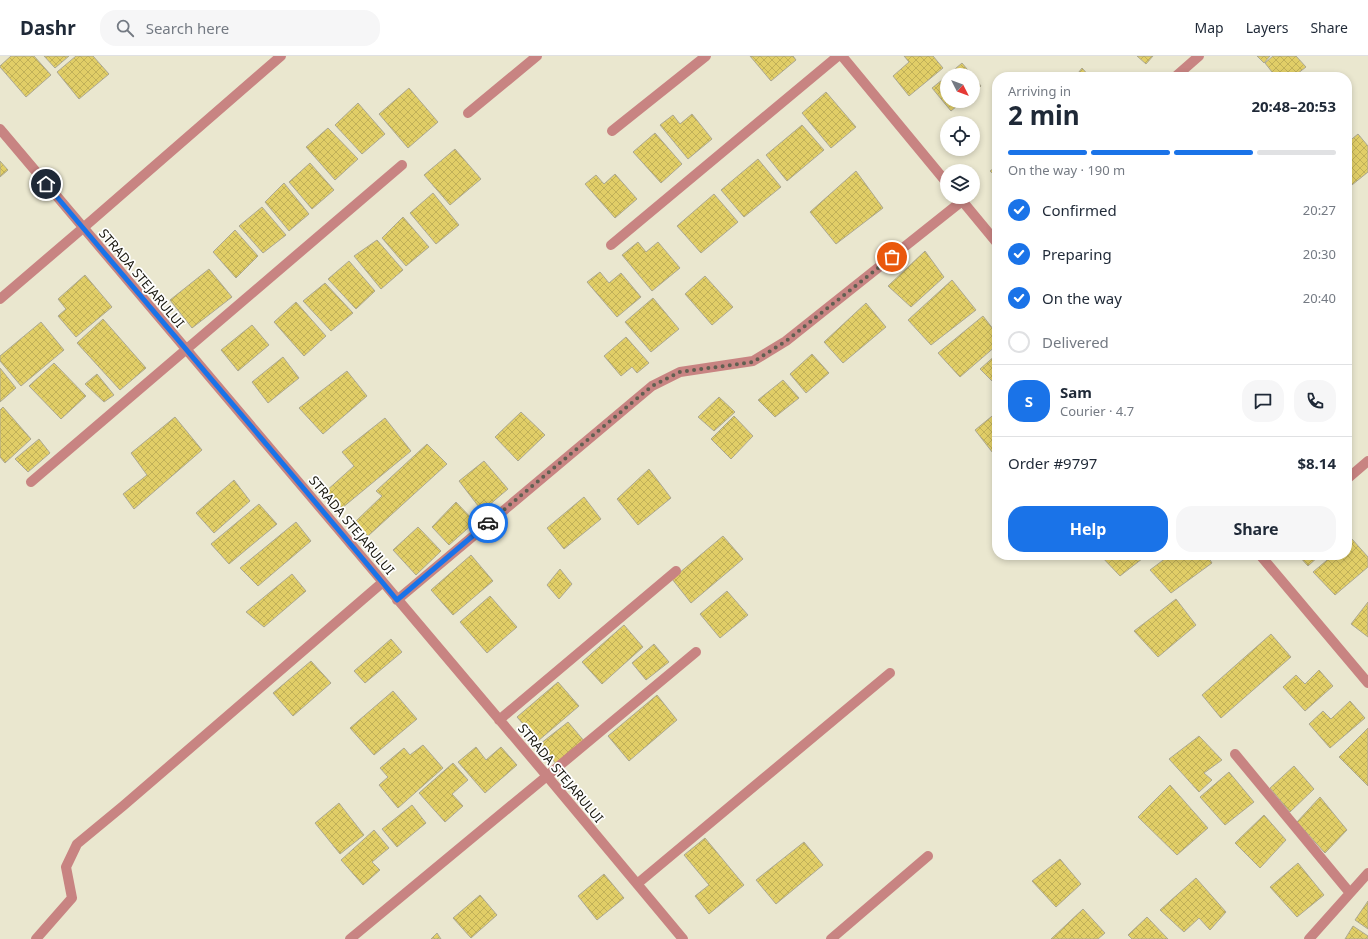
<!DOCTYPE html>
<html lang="en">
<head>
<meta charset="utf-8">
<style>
	:root { --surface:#fff; --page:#f6f6f7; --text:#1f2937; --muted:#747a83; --line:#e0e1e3; --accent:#1a73e8 }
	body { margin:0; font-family:"Noto Sans",sans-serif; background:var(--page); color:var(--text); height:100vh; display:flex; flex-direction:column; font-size:15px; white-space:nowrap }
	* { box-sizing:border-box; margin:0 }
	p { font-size:13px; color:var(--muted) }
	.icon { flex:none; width:22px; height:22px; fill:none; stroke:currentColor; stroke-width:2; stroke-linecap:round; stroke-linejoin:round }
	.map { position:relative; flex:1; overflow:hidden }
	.drawer { position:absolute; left:992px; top:16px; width:360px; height:488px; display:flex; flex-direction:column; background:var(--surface); border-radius:16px; box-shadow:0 2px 6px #0003 }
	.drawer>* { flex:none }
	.needle { width:26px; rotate:132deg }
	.fabs { position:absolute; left:940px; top:12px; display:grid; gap:8px }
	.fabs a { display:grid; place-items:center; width:40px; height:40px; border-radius:50%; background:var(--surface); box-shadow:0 2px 6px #0003; font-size:20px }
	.pin { position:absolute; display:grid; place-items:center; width:34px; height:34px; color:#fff; margin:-17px; border:2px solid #fff; border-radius:50%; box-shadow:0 1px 4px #0007 }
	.courier { position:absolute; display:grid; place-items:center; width:40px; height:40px; margin:-20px; border:3px solid #1a73e8; border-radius:50%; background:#fff; color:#222; box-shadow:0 1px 5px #0007 }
	.summary em { font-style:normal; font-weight:700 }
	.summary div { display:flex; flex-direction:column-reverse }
	.summary { display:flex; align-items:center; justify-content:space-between; height:68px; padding:0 16px }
	h1 { font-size:26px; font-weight:700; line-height:30px }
	.bar { display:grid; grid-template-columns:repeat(4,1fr); gap:6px 4px; align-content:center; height:48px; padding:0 16px }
	.bar i { height:5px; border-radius:3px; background:var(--line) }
	.bar .current { background:var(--accent) }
	.bar p { grid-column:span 4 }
	.line { display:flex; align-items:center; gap:10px; padding:0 16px; border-top:1px solid var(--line) }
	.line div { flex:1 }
	.round { display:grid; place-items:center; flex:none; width:42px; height:42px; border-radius:16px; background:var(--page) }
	ol { padding:0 16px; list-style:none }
	li { display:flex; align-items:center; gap:12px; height:44px }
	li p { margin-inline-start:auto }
	li .icon { padding:4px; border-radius:50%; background:var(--accent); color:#fff; stroke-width:4 }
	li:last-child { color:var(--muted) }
	li i { width:22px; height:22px; border:2px solid var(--line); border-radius:50% }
	.button { display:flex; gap:8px; margin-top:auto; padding:8px 16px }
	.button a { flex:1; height:46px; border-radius:16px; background:var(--accent); color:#fff; font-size:16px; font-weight:700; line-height:46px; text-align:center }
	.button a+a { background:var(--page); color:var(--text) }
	header { display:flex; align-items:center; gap:24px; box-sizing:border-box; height:56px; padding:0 20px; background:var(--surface); border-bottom:1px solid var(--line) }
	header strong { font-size:19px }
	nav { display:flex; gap:22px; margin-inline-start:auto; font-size:14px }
	.search { width:280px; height:36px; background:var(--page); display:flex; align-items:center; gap:10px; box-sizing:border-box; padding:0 14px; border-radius:16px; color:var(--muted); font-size:15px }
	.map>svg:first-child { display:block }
</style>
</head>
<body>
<header>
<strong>Dashr</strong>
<div class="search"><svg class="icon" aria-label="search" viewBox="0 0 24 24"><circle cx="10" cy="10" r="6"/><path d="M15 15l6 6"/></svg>Search here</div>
<nav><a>Map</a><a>Layers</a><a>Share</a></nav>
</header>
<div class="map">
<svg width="1368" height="883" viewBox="0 0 1368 883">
	<defs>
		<pattern id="building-cross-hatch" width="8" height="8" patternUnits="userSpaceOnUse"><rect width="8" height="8" fill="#e1ce67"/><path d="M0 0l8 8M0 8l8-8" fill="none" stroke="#c0b058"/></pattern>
	</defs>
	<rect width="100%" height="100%" fill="#eae7cf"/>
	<path fill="url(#building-cross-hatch)" stroke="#aca892" d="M11,0H34L51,19L26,41L0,11V10Z
		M44,0H69L55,12Z
		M76,0H93L109,18L79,43L57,16Z
		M750,0H793L796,4L771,25Z
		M904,0H933L943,12L909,40L893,20L909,6Z
		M1137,0H1153L1146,8Z
		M1257,0H1270L1264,7Z
		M1273,0H1296L1306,11L1293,21H1276L1265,7Z
		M962,7L972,19H948Z
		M1082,12L1090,21H1075Z
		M947,20V45H963L951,55L932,32Z
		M973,20L981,30L973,37Z
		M409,32L438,66L408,92L379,58Z
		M826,36L856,71L831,92L802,57Z
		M358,47L385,78L362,98L335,69Z
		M692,58L712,83L688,103L660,69L673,59L680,68Z
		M802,69L824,94L787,125L766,99Z
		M328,72L358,103L335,124L306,91Z
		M655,77L682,108L661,127L633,96Z
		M1358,78L1368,90V116L1347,133V87Z
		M455,93L481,123L450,149L424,119Z
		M758,103L781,131L744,161L721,134Z
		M0,105L8,114L0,121Z
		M310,107L334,134L312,153L289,126Z
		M997,110V122L990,115Z
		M856,115L883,152L836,188L810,156Z
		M615,118L637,143L615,162L585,128L596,119L604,128Z
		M284,127L309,158L289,175L265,146Z
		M433,137L459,169L436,188L410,157Z
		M714,138L738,166L701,197L677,170Z
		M262,151L286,179L263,197L239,170Z
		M403,161L429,191L406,210L382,182Z
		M235,174L258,200L236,222L213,196Z
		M377,184L403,214L381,233L354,200Z
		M638,186L646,196L658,186L680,212L652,235L622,199Z
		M925,195L944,221L911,251L888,230Z
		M349,205L375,235L356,253L328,223Z
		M209,213L232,241L192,272L170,244Z
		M600,216L609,227L621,217L641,241L617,261L587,226Z
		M85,219L112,251L76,281L58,260L66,253L58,243Z
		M705,220L733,251L712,269L685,238Z
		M952,224L976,254L931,289L908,264Z
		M325,227L353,257L331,275L303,245Z
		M653,242L679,273L651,296L625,266Z
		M296,246L326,280L304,300L274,266Z
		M866,247L886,271L843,307L824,286Z
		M983,260L997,278V289L960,321L938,297Z
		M103,263L146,312L120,334L77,287Z
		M41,266L64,294L21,330L0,305V300Z
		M252,269L269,289L238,315L221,294Z
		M626,281L649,307L637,317L632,311L621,320L604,300Z
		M812,298L829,317L806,337L790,318Z
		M997,298V330L980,313Z
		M283,301L299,322L268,347L252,326Z
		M54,307L86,340L61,363L29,330Z
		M0,312L16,332L0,346Z
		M347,315L367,340L323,378L299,352Z
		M97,318L114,339L104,346L85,328Z
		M783,324L799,342L775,361L758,344Z
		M719,341L735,356L714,375L698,361Z
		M3,351L31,383L5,407L0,401V354Z
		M521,356L545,379L518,405L495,381Z
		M997,356V400L996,401L975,374Z
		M734,360L753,380L731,403L711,383Z
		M175,361L202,394L134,453L123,438L147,419L131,397Z
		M385,362L411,395L342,452L325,436L354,410L342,396Z
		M39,383L50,397L28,416L15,403Z
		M427,388L447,408L368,480L354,467L382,440L376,435Z
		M484,405L508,433L482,455L459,425Z
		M649,413L671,442L638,469L617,443Z
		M234,424L250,445L214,477L196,457Z
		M584,441L601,463L564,493L547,472Z
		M456,446L475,466L449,489L432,471Z
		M259,448L277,468L229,508L211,488Z
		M296,466L311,485L258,530L240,512Z
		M418,471L441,495L416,519L393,494Z
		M723,480L743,503L691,547L672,523Z
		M1352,483L1368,501V511L1335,539L1313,516L1333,499H1347V487Z
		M471,499L493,525L453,559L431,534Z
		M1100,499H1147L1120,520Z
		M1170,499H1207L1212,507L1171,537L1150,514Z
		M1298,499H1320L1308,510Z
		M560,513L572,528L559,543L547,529Z
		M292,518L306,535L264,571L246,556Z
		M727,535L748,559L720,582L700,558Z
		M490,540L517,571L487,597L460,566Z
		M1176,543L1196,569L1158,601L1134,575Z
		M1368,546V581L1351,568Z
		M624,569L643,591L602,628L582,606Z
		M1271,578L1291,601L1221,662L1202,639Z
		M391,583L402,596L365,627L354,615Z
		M654,588L669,606L646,624L632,607Z
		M311,605L331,627L293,660L273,637Z
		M1319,614L1333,630L1305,655L1283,631L1296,619L1305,628Z
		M558,626L579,650L538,685L517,661Z
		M393,635L417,663L374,699L350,672Z
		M657,639L677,664L629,705L608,680Z
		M1350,645L1365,662L1330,692L1309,668L1323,655L1331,663Z
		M568,666L585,686L557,709L540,688Z
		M1368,672V730L1339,701Z
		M1199,680L1222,704L1204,717L1212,724L1199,736L1169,703Z
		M423,689L443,712L398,752L379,729L388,721L380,712L404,692L410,699Z
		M476,691L486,704L501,691L517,709L485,737L458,706Z
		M453,707L468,724L452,738L463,750L445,766L419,737Z
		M1294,710L1314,733L1290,756L1270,732Z
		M1229,716L1254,746L1225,769L1200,741Z
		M1170,729L1208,772L1177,799L1138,761Z
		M1320,741L1347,774L1325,797L1297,766Z
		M339,747L364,779L340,798L315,767Z
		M412,749L426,767L397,791L382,773Z
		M1264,759L1286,784L1260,812L1235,787Z
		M374,774L389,792L372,806L380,814L363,829L341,804Z
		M705,782L744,829L709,858L695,840L709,829L684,799Z
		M804,786L823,809L776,848L756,824Z
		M1060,803L1081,828L1056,851L1032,825Z
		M1298,807L1324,839L1297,861L1270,831Z
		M604,818L624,842L597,864L578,840Z
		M1196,822L1226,856L1210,874L1199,862L1184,876L1160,854Z
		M480,839L497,859L471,882L453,862Z
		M1368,845V873L1355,864Z
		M1083,853L1105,877L1098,883H1051Z
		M1147,861L1168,883H1132L1128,879Z
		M1353,870L1368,880V883H1345Z
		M437,877L441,883H431Z"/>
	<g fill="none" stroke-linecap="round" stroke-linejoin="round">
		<path stroke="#c88482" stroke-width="10" d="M842,0L947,127
			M1175,21L1199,0
			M468,57L537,0
			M0,73L547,720L683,883
			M612,75L706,0
			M959,141L997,187
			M611,189L838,0
			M0,243L83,172L281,0
			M1347,423L1368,405
			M31,426L402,109
			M1260,499L1368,627
			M397,544L652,330L680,316L753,305L786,285L962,145
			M499,664L676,515
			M1235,698L1350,837
			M637,828L890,617
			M36,883L72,842L66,811L77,788L123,750L383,526
			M350,883L547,720L696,596
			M831,883L928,800
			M1309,883L1368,817"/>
	</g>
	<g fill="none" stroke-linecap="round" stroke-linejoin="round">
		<path stroke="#626052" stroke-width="4" stroke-dasharray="0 7.2" d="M488,467L652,330L680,316L753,306L786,285L892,201"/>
		<path stroke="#1a73e8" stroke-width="5" d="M46,128C163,267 281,404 397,544L488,467"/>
	</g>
	<g text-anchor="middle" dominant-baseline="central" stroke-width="3.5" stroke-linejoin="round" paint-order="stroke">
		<g font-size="13" fill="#18170e" stroke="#fff">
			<text transform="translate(142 222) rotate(50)">STRADA STEJARULUI</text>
			<text transform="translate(352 469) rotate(50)">STRADA STEJARULUI</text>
			<text transform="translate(561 717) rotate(50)">STRADA STEJARULUI</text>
		</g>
	</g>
</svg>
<div class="fabs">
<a><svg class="needle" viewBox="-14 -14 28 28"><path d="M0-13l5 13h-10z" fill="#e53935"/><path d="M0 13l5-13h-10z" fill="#747a83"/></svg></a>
<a><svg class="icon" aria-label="locate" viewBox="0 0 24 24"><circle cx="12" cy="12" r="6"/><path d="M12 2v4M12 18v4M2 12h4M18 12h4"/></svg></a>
<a><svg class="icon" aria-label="layers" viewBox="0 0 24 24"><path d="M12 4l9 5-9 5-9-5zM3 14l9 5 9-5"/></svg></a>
</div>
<div class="pin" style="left:892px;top:201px;background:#ea580c"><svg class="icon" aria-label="bag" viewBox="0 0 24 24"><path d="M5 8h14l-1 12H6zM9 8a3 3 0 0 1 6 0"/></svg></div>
<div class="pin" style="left:46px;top:128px;background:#1f2937"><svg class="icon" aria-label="home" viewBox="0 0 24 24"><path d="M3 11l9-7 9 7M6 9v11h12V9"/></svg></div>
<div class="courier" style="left:488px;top:467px"><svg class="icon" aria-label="car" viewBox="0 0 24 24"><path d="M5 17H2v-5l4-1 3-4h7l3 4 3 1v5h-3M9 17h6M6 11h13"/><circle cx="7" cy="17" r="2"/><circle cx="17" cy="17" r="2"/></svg></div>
<section class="drawer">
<div class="summary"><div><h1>2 min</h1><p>Arriving in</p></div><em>20:48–20:53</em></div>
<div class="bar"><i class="current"></i><i class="current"></i><i class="current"></i><i></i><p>On the way · 190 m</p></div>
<ol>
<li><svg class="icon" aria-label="check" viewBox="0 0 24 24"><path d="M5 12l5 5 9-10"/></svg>Confirmed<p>20:27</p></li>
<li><svg class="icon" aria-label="check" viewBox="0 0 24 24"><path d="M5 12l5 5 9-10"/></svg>Preparing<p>20:30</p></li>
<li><svg class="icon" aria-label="check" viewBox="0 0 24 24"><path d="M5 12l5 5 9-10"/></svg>On the way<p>20:40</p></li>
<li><i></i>Delivered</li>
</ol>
<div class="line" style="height:72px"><b class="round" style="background:var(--accent);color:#fff">S</b><div><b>Sam</b><p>Courier · 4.7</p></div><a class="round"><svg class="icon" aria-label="chat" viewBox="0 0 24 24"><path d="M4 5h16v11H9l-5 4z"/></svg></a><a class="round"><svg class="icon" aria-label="phone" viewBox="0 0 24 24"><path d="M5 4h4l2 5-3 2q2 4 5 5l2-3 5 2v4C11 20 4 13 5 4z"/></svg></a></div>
<div class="line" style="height:52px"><div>Order #9797</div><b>$8.14</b></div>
<div class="button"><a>Help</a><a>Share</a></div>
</section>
</div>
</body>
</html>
